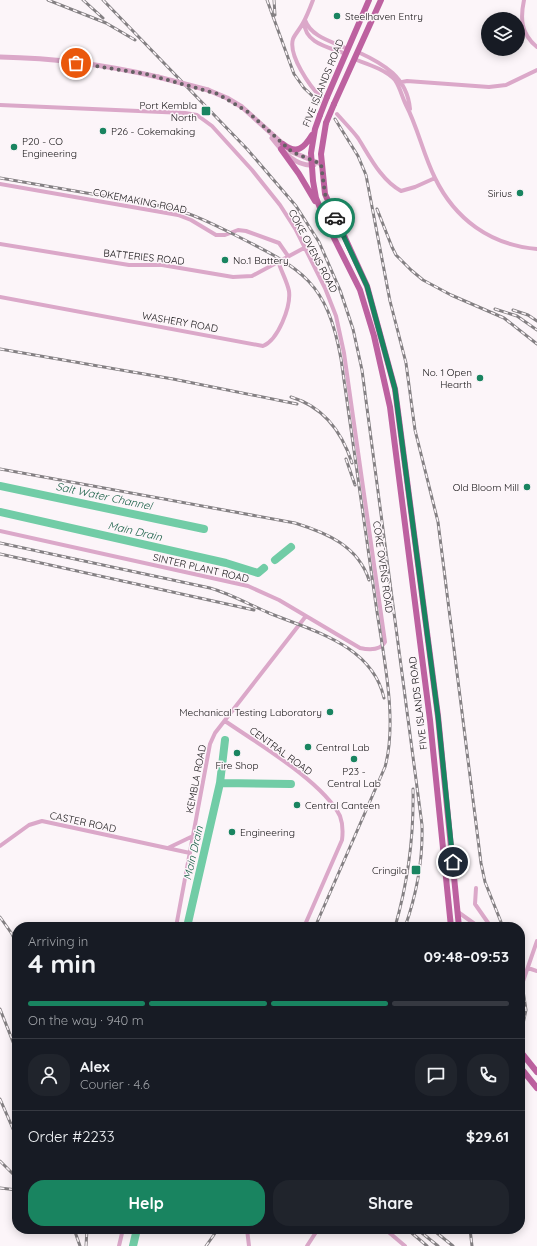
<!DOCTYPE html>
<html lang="en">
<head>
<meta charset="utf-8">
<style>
	:root { --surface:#171b24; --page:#20242c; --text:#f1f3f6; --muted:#9ea1a6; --line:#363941; --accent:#198460 }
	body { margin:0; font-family:Quicksand,sans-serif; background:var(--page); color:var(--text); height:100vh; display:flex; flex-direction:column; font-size:15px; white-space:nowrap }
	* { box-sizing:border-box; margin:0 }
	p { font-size:13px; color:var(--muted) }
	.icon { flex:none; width:22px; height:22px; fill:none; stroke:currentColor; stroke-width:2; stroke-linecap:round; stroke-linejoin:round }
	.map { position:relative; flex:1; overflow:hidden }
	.details { position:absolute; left:12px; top:922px; width:513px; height:312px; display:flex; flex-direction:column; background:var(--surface); border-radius:16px; box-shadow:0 2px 10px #0003 }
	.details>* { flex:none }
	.controls { position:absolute; left:481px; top:12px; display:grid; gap:8px }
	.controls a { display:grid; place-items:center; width:44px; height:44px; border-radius:50%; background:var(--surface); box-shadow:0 2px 10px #0003; font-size:20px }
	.pin { position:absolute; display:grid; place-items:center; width:34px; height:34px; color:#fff; margin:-17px; border:2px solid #fff; border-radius:50%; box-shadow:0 1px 4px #0007 }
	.courier { position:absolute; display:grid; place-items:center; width:40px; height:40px; margin:-20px; border:3px solid #198460; border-radius:50%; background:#fff; color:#222; box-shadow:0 1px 5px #0007 }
	.overview em { font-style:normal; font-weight:800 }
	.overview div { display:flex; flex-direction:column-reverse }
	.overview { display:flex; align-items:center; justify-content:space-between; height:68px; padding:0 16px }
	h1 { font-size:26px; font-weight:800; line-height:30px }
	.bar { display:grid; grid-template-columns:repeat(4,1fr); gap:6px 4px; align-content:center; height:48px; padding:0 16px }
	.bar i { height:5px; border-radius:3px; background:var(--line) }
	.bar .on { background:var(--accent) }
	.bar p { grid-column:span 4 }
	.line { display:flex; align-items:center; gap:10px; padding:0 16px; border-top:1px solid var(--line) }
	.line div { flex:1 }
	.round { display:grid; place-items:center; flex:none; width:42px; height:42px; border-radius:16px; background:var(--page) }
	.primary-button { display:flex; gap:8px; margin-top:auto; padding:8px 16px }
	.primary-button a { flex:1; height:46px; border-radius:16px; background:var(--accent); color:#fff; font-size:16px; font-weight:800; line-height:46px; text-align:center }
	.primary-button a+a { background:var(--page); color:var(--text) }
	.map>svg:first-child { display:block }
</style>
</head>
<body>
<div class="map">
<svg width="537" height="1246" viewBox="0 0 537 1246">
	<rect width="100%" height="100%" fill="#fcf5f9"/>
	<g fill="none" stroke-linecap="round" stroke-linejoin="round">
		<path stroke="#71cca6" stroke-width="8" d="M0,486L204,529
			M0,512L226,563L258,573L264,568
			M275,560L291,547
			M220,783L291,784
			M187,927L220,783L225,740
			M133,1246L137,1229"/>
		<path stroke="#dba8c9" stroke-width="4" d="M313,0C310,8 307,16 303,23C300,29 295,34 293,39C288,55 310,87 321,97
			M524,0C520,19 521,34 537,47
			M305,20C311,37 333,42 348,49
			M304,22C305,44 329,47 346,54
			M358,52C384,64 407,77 410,109
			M354,59C367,64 385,69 395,80C400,87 402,97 406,105C418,128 423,154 435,178C455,219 490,245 537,249
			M397,83L407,81L489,87L506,85L537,70
			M0,105L185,113L197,115L212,126L252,170L280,205L296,230L325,288L336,316L344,353L385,642C380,651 369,650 360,648L279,600L248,586L0,531
			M337,114C344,122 352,130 358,138C370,157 381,180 401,191L415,187L435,178
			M0,184L178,215L191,220L216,235H225L238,230L246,231L279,243L288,256
			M0,244L129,265H162L233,277L252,276L304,248
			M0,297L263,346C278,340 291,307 289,291C287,281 281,271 278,261
			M225,721C257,743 323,782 340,816C343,824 343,832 342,840L304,927
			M0,846L29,825L42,821L190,853
			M168,848L193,836
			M476,888L475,904L491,927
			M458,912L479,927
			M176,927L210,744L215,733L306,616
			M528,968L537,971
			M520,990L537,941
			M247,1229L249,1246
			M385,1229L405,1246
			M119,1246L123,1229
			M307,1246L318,1229"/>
		<path stroke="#dba8c9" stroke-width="5" d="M0,57C52,58 107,65 158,77
			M208,90L227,98L242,107L292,152L321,164
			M272,138C282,151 296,167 314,165"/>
		<path stroke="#bd61a0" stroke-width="6" d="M327,97L369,0
			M334,104L381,0
			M320,115L315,129L311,153L313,181L316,198L326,222L360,290L374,336L390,407L430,720L451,927
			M326,123L321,154L325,194L367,286L395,389L438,716L459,927
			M283,144C297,155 304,148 312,135
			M281,149L299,174L315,201
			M520,1051L537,1072
			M520,1067L537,1088"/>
		<g stroke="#848083" stroke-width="3">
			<path id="rail" d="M48,0L106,23L135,40
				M83,0L103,18
				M103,0L247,149L296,206L319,242L340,290L353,329L362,370L422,825C423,860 417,893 405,927
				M267,0L294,74L304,88L319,102
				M274,0L275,15
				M335,119L358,156L366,175L390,301L406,363L415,430L438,522L481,863L485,882L503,927
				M0,178L167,207C191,213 213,224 235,235C302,269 327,281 341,359C353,441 364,523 376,605C383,654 398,720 385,767L315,927
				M377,209L392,247L396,255L411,270L423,280L451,295L504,318L537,344
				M495,309L517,316L537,330
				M513,310L528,315L537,321
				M0,349L173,379L297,404
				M291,397C324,407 342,432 352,463
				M346,459L355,485
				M0,469L295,523C327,533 358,546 369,580
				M0,543L210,588C231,594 250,605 269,613C313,631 372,645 384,698
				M0,554L254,610
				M0,917L12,934L17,945
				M395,927C408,882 414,836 413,789
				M520,971L526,1010L520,1038
				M0,1009L17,1052
				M0,1099L17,1138
				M0,1161L17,1178
				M0,1188L17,1190
				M74,1229L80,1246
				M407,1229L427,1246
				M417,1229L438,1246
				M432,1229L453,1246
				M470,1229L472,1246
				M86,1246L87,1229
				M206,1246L218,1229"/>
		</g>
		<use href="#rail" stroke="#fcf5f9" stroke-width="1.5" stroke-dasharray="4.5" stroke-linecap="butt"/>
		<path stroke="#dba8c9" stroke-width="5" d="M158,77L208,90"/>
		<path stroke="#bd61a0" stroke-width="6" d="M320,115L327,97
			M326,123L334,104"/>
	</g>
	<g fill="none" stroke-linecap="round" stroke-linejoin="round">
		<path stroke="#656164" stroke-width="4" stroke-dasharray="0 7.2" d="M76,63L146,74L218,94L248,112L292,152L321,164L325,194L335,218"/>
		<path stroke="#198460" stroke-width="5" d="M335,218L367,286L395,389L438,716L453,862"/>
	</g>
	<g fill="#198460" stroke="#fcf5f9" stroke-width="1.5">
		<circle cx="337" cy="16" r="4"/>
		<rect x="201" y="106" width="10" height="10" rx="2"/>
		<circle cx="103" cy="131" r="4"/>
		<circle cx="14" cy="147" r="4"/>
		<circle cx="520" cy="193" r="4"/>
		<circle cx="225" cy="260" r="4"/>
		<circle cx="480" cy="378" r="4"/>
		<circle cx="527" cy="487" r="4"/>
		<circle cx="330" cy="712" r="4"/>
		<circle cx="308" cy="747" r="4"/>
		<circle cx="237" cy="753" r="4"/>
		<circle cx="354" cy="759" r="4"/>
		<circle cx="297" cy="805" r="4"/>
		<circle cx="232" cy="832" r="4"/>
		<rect x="411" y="865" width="10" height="10" rx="2"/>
	</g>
	<g text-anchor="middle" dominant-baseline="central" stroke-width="3" stroke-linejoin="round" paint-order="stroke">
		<g font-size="10" fill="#131113" stroke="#fcf5f9" text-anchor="start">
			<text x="345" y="16">Steelhaven Entry</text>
			<text x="197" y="105" text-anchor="end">Port Kembla<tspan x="197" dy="12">North</tspan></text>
			<text x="111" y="131">P26 - Cokemaking</text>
			<text x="22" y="141">P20 - CO<tspan x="22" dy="12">Engineering</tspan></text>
			<text x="512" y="193" text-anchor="end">Sirius</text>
			<text x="233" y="260">No.1 Battery</text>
			<text x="472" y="372" text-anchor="end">No. 1 Open<tspan x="472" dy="12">Hearth</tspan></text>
			<text x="519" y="487" text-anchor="end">Old Bloom Mill</text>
			<text x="322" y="712" text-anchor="end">Mechanical Testing Laboratory</text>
			<text x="316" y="747">Central Lab</text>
			<text x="237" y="765" text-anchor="middle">Fire Shop</text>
			<text x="354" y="771" text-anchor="middle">P23 -<tspan x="354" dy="12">Central Lab</tspan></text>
			<text x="305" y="805">Central Canteen</text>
			<text x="240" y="832">Engineering</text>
			<text x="407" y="870" text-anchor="end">Cringila</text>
		</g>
		<g font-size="10" fill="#131113" stroke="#fcf5f9">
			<text transform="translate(323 83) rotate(-68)">FIVE ISLANDS ROAD</text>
			<text transform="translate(140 201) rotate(11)">COKEMAKING ROAD</text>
			<text transform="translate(313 251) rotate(62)">COKE OVENS ROAD</text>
			<text transform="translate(144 257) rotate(6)">BATTERIES ROAD</text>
			<text transform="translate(180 322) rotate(10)">WASHERY ROAD</text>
			<text transform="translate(383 567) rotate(82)">COKE OVENS ROAD</text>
			<text transform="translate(201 568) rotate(13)">SINTER PLANT ROAD</text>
			<text transform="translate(418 703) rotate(-97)">FIVE ISLANDS ROAD</text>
			<text transform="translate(281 751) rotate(36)">CENTRAL ROAD</text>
			<text transform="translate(196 779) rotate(-79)">KEMBLA ROAD</text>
			<text transform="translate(83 822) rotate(12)">CASTER ROAD</text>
		</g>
		<g font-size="11" font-style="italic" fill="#1b6148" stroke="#fcf5f9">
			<text transform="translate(104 496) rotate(12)">Salt Water Channel</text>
			<text transform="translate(135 531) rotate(13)">Main Drain</text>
			<text transform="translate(193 853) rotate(-77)">Main Drain</text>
		</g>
	</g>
</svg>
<div class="controls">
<a><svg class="icon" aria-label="layers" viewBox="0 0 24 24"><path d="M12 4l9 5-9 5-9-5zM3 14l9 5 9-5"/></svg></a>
</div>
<div class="pin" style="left:76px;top:63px;background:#ea580c"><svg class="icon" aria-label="bag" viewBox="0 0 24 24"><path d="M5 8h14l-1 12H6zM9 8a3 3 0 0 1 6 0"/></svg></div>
<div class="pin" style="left:453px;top:862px;background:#1f2937"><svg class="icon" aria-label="home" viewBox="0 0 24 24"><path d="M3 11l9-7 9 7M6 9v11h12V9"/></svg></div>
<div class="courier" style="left:335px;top:218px"><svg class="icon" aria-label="car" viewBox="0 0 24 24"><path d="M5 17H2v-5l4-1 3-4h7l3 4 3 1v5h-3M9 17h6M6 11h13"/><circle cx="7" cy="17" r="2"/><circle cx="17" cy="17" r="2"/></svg></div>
<section class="details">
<div class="overview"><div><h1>4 min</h1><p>Arriving in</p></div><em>09:48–09:53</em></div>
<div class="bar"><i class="on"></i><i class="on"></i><i class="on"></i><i></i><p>On the way · 940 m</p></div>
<div class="line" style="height:72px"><a class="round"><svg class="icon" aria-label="person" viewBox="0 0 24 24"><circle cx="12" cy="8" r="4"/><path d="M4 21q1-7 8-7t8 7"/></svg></a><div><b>Alex</b><p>Courier · 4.6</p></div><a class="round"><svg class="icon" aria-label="chat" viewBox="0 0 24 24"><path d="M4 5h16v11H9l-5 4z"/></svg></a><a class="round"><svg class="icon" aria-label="phone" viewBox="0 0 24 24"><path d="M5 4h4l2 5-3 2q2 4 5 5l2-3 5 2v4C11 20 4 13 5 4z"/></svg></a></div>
<div class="line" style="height:52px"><div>Order #2233</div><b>$29.61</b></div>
<div class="primary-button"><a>Help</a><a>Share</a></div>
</section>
</div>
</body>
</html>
